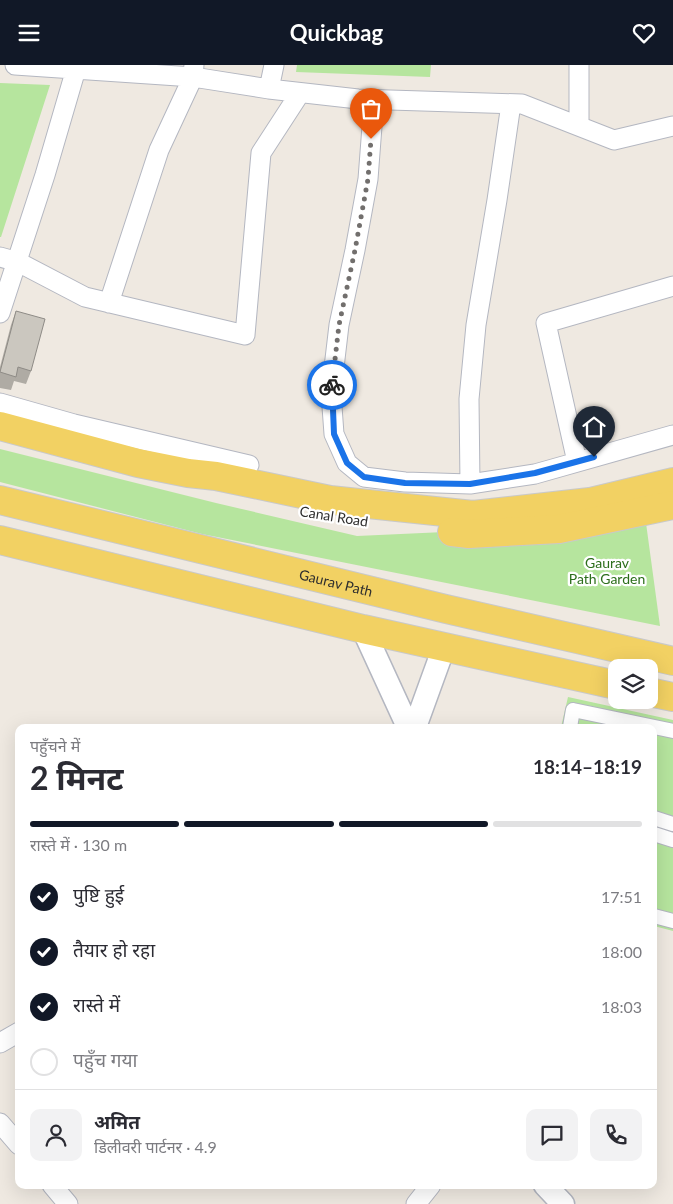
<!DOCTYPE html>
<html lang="hi">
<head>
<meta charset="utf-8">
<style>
	:root { --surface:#fff; --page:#f2f2f3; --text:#2b2b33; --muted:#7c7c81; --line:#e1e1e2; --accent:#111827 }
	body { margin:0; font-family:Lato,"Noto Sans Devanagari",sans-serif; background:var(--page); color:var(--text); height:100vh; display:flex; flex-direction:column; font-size:19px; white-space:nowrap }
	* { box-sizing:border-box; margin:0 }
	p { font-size:16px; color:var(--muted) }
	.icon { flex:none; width:28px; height:28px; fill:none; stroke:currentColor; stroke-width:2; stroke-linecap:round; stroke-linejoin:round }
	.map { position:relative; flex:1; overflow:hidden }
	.side { position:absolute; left:15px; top:659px; width:642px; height:465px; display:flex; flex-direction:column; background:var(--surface); border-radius:10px; box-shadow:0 5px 20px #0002 }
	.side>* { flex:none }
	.fabs { position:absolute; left:608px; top:594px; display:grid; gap:10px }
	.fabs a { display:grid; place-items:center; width:50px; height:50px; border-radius:10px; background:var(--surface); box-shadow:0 5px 20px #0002; font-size:25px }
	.pin { position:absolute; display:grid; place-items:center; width:42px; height:42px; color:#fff; margin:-51px -21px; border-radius:50% 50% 50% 0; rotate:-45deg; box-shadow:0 0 5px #0007 }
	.pin .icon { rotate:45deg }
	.courier { position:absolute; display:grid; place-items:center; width:50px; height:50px; margin:-25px; border:4px solid #1a73e8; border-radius:50%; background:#fff; color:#222; box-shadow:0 1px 6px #0007 }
	.overview em { font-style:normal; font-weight:700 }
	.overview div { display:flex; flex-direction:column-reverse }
	.overview { display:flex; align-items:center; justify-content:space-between; height:85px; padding:0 15px }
	h1 { font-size:32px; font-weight:700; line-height:38px }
	.bar { display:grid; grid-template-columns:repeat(4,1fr); gap:8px 5px; align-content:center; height:60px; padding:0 15px }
	.bar i { height:6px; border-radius:4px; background:var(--line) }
	.bar .current { background:var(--accent) }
	.bar p { grid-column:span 4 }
	.line { display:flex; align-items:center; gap:12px; padding:0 15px; border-top:1px solid var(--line) }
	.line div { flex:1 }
	.round { display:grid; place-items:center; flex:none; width:52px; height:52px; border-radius:10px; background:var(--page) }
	ol { padding:0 15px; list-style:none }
	li { display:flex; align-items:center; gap:15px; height:55px }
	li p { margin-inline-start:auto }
	li .icon { padding:5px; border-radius:50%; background:var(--accent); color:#fff; stroke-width:4 }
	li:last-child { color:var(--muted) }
	li i { width:28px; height:28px; border:2px solid var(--line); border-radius:50% }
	header { display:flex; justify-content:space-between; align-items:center; height:65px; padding:0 15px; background:var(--accent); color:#fff; font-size:22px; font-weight:700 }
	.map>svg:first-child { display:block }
</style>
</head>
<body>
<header><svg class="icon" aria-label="menu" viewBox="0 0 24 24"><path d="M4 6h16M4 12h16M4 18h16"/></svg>Quickbag<svg class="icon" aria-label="heart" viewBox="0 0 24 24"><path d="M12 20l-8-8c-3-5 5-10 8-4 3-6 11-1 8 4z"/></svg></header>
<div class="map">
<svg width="673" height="1139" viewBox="0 0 673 1139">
	<rect width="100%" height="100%" fill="#efe9e1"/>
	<path fill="#b6e59e" d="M297,0H431L430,12L296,7Z
		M0,18L50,20L1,172H0Z
		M0,384L216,438L357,471L646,458L660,561L202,469L0,417Z
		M568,632L673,655V866L654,861V662H561Z"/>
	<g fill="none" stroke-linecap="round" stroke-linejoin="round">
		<g stroke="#b4b7c1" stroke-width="16">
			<path id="pedestrian" d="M570,662L573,645L673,666
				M654,753L673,759
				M654,769L673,775
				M654,851L673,856"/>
		</g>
		<g stroke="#b4b7c1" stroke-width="21">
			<path id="minor" d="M15,0L193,12L269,24L358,34L522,39L614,75L673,61
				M269,24L274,0
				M374,35L368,114L355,185L339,260L331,328L334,369L347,398L364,412L405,417L470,419L535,409L673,370
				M579,61V0
				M0,192L18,197L85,232L245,270L261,88L300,28
				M109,238L159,85L193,12L194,0
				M0,248L45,110L76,4
				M0,338L74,359L249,400
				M577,397L546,258L673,221
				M470,419L469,334L476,260L497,135L511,39
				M0,978L19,967
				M0,1058L19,1080
				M52,1120L68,1139
				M416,1139L431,1120"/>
		</g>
		<g stroke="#b4b7c1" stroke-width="25">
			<path id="tertiary" d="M363,564L408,662
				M415,662L444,582
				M545,1120L563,1139"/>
		</g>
		<g stroke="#c9c9c9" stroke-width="30">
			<g id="primary">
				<path d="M0,361L138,398L188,408L216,411L330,435L473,450L590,437L673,417"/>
				<path id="s1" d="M0,435L446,544L673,596"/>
				<path d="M452,467L469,469L559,464L673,440"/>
				<path d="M0,475L363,564L616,620"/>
				<path d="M649,627L673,632"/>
			</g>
		</g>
		<use href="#pedestrian" stroke="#fff" stroke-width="14"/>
		<use href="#minor" stroke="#fff" stroke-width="19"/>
		<use href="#tertiary" stroke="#fff" stroke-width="22"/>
		<use href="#primary" stroke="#f2d163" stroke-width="28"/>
	</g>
	<path fill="#afaba4" d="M16,246L31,306L26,319L14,316L11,325L0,323V302L11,260Z"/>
	<path fill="#cbc7bf" stroke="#8e8b86" d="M16,246L45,254L31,306L18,302L16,312L0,307Z"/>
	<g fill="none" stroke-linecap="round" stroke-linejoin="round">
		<path stroke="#726f6d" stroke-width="5" stroke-dasharray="0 9" d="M332,320L339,260L355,185L368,114L371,74"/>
		<path stroke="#1a73e8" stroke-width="6" d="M332,320L334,369L347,398L364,412L405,418L470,419L535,408L594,392"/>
	</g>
	<g text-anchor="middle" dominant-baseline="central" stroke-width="4.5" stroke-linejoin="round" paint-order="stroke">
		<g font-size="14" fill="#2e2e2e" stroke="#fff">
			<text transform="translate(334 451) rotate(9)">Canal Road</text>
			<text stroke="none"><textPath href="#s1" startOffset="346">Gaurav Path</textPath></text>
		</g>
		<g font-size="14" fill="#2c6e1b" stroke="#fff">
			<text x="607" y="497">Gaurav<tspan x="607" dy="16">Path Garden</tspan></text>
		</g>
	</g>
</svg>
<div class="fabs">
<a><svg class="icon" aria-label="layers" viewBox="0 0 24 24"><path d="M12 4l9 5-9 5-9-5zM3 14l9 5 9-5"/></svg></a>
</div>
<div class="pin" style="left:371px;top:74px;background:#ea580c"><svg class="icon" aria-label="bag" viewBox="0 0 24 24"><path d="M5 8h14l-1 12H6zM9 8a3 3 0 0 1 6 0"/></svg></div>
<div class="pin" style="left:594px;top:392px;background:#1f2937"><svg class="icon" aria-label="home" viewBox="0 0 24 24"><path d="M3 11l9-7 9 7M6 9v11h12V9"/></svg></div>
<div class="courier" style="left:332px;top:320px"><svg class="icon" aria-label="bike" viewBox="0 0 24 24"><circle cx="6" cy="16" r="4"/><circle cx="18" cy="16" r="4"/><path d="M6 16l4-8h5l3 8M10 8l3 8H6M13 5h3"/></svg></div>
<section class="side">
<div class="overview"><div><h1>2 मिनट</h1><p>पहुँचने में</p></div><em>18:14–18:19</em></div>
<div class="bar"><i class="current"></i><i class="current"></i><i class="current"></i><i></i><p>रास्ते में · 130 m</p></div>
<ol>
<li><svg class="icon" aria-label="check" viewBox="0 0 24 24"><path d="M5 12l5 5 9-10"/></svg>पुष्टि हुई<p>17:51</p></li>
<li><svg class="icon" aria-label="check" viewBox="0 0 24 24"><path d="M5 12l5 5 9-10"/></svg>तैयार हो रहा<p>18:00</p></li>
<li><svg class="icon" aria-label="check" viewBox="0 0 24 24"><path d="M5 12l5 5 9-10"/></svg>रास्ते में<p>18:03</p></li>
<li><i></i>पहुँच गया</li>
</ol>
<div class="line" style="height:90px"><a class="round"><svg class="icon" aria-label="person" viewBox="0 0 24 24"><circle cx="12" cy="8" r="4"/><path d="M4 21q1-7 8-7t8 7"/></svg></a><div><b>अमित</b><p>डिलीवरी पार्टनर · 4.9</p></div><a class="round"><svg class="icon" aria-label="chat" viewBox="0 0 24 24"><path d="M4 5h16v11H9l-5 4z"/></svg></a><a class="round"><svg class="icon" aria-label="phone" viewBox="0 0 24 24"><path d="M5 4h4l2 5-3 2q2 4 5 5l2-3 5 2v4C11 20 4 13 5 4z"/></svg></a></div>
</section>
</div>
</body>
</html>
